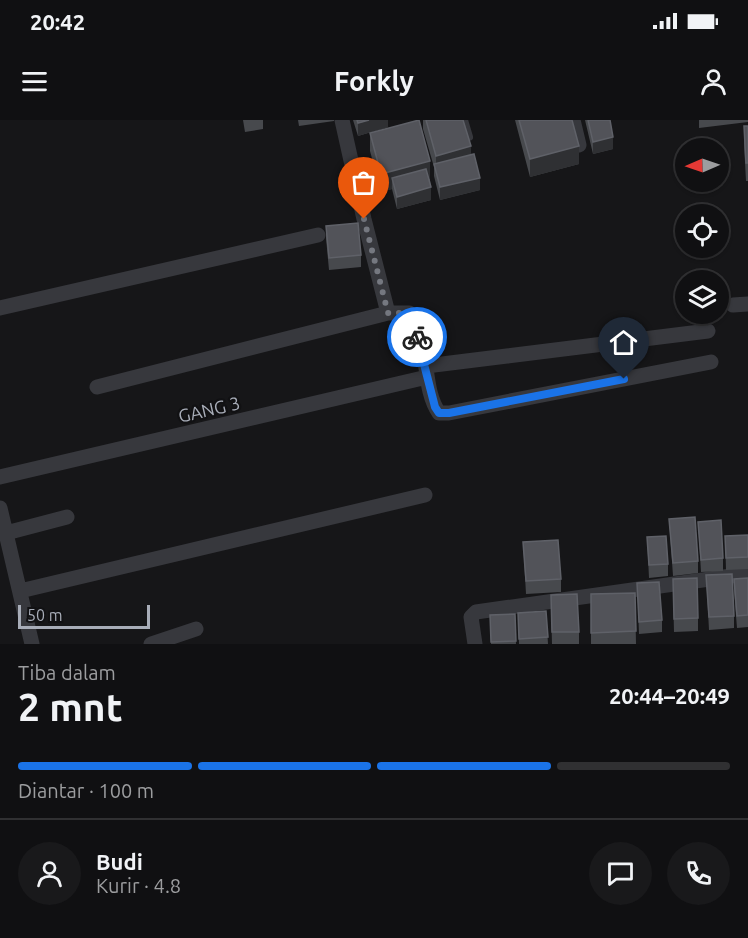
<!DOCTYPE html>
<html lang="id">
<head>
<meta charset="utf-8">
<style>
	:root { --surface:#101012; --page:#19191b; --text:#f1f3f6; --muted:#9c9d9f; --line:#303032; --accent:#1a73e8 }
	body { margin:0; font-family:Ubuntu,sans-serif; background:var(--page); color:var(--text); height:100vh; display:flex; flex-direction:column; font-size:22px; white-space:nowrap }
	* { box-sizing:border-box; margin:0 }
	p { font-size:20px; color:var(--muted) }
	.icon { flex:none; width:33px; height:33px; fill:none; stroke:currentColor; stroke-width:2; stroke-linecap:round; stroke-linejoin:round }
	.map { position:relative; height:524px; overflow:hidden }
	.sheet { display:flex; flex-direction:column; background:var(--surface); flex:1 }
	.sheet>* { flex:none }
	.needle { width:39px; rotate:268deg }
	.buttons { position:absolute; left:675px; top:18px; display:grid; gap:12px }
	.buttons a { display:grid; place-items:center; width:54px; height:54px; border-radius:50%; background:var(--surface); box-shadow:0 2px 4px #0004,0 0 0 2px var(--line); font-size:30px }
	.scale { position:absolute; left:18px; bottom:15px; width:132px; box-sizing:border-box; padding-left:6px; border:3px solid #a8adb8; border-top:0; font-size:16px; line-height:21px; white-space:nowrap; color:#a8adb8; -webkit-text-stroke:4px #111113; paint-order:stroke }
	.pin { position:absolute; display:grid; place-items:center; width:51px; height:51px; color:#fff; margin:-62px -26px; border-radius:50% 50% 50% 0; rotate:-45deg; box-shadow:0 0 6px #0007 }
	.pin .icon { rotate:45deg }
	.courier { position:absolute; display:grid; place-items:center; width:60px; height:60px; margin:-30px; border:4px solid #1a73e8; border-radius:50%; background:#fff; color:#222; box-shadow:0 2px 8px #0007 }
	.headline em { font-style:normal; font-weight:700 }
	.headline div { display:flex; flex-direction:column-reverse }
	.headline { display:flex; align-items:center; justify-content:space-between; height:102px; padding:0 18px }
	h1 { font-size:39px; font-weight:700; line-height:45px }
	.bar { display:grid; grid-template-columns:repeat(4,1fr); gap:9px 6px; align-content:center; height:72px; padding:0 18px }
	.bar i { height:8px; border-radius:4px; background:var(--line) }
	.bar .selected { background:var(--accent) }
	.bar p { grid-column:span 4 }
	.line { display:flex; align-items:center; gap:15px; padding:0 18px; border-top:2px solid var(--line) }
	.line div { flex:1 }
	.round { display:grid; place-items:center; flex:none; width:63px; height:63px; border-radius:32px; background:var(--page) }
	.status { display:flex; justify-content:space-between; align-items:center; height:42px; padding:0 30px; background:var(--surface); direction:ltr }
	.status svg { height:16px; fill:currentColor }
	header { display:flex; justify-content:space-between; align-items:center; height:78px; padding:0 18px; background:var(--surface); font-size:27px; font-weight:700 }
	.map>svg:first-child { display:block }
</style>
</head>
<body>
<div class="status"><b>20:42</b><svg viewBox="0 0 49 12"><path d="M0 12V9h3v3zM5 12V6h3v6zM10 12V3h3v9zM15 12V0h3v12zM26 1h20v11H26zM47 4h2v5h-2z"/></svg></div>
<header><svg class="icon" aria-label="menu" viewBox="0 0 24 24"><path d="M4 6h16M4 12h16M4 18h16"/></svg>Forkly<svg class="icon" aria-label="person" viewBox="0 0 24 24"><circle cx="12" cy="8" r="4"/><path d="M4 21q1-7 8-7t8 7"/></svg></header>
<div class="map">
<svg width="748" height="524" viewBox="0 0 748 524">
	<rect width="100%" height="100%" fill="#161618"/>
	<g fill="none" stroke-linecap="round" stroke-linejoin="round">
		<path stroke="#37383d" stroke-width="8" d="M464,0L469,17"/>
		<path stroke="#37383d" stroke-width="15" d="M342,0L364,99L388,193
			M573,0L579,25
			M733,185L748,184
			M0,188L318,115
			M426,246L708,211
			M97,267L388,193H409C415,210 423,229 426,248C428,263 430,280 439,293H449L711,242
			M0,357L427,257
			M0,388L32,524
			M6,413L67,397
			M20,471L425,375
			M151,524L196,509
			M475,524L471,497L476,492L745,454"/>
	</g>
	<path fill="#47494d" d="M243,0H263V9L245,12Z
		M298,0H334V1L299,6Z
		M353,0H388V7L358,16Z
		M423,0H463L480,70L440,80L434,56V47L423,9Z
		M515,0H572L579,44L530,57Z
		M585,0H610L613,29L593,34Z
		M699,0H748V2L699,8Z
		M744,6H748V61H746L744,24Z
		M370,13L430,59L431,80L397,89L392,69L381,72L370,31Z
		M326,106L361,135V147L329,150L326,118Z
		M669,399L698,441V453L673,456Z
		M698,402L723,438V451L701,452Z
		M748,415V449L726,450L725,416Z
		M647,417L668,444V456L649,458Z
		M523,422L561,459V472L526,474Z
		M706,455L734,496V508L709,510Z
		M748,458V507L737,508L734,471V459Z
		M637,463L662,500V512L639,514Z
		M673,471L698,498V511L674,512Z
		M635,473L636,524H591V474Z
		M551,487L579,512V524H552Z
		M546,491L548,524H519L518,493Z
		M515,494L516,524H491L490,495Z"/>
	<path fill="#2f3033" d="M369,0H388V7L358,16V3Z
		M613,17V29L593,34V22Z
		M471,26V44L436,54V36Z
		M579,26V44L530,57V39Z
		M430,41V59L392,58V69L381,72V54Z
		M480,58V70L440,80V67Z
		M431,67V80L397,89V77Z"/>
	<path fill="#525359" stroke="#5f6168" stroke-width="1.5" d="M357,0H369L358,3Z
		M419,0L430,41L381,54L370,13Z
		M426,0H463L471,26L436,36Z
		M519,0H572L579,26L530,39Z
		M588,0H610L613,17L593,22Z
		M744,6H748V43H746Z
		M474,34L480,58L440,67L434,44Z
		M426,49L431,67L397,77L392,58Z
		M358,103L361,135L329,138L326,106Z
		M695,397L698,441L673,443L669,399Z
		M721,400L723,438L701,440L698,402Z
		M748,415V437L726,438L725,416Z
		M666,416L668,444L649,445L647,417Z
		M558,420L561,459L526,461L523,422Z
		M732,454L734,496L709,497L706,455Z
		M697,458L698,498L674,499L673,459Z
		M748,458V495L737,496L734,459Z
		M659,462L662,500L639,502L637,463Z
		M635,473L636,511L591,513V474Z
		M577,474L579,512H552L551,475Z
		M546,491L548,517L519,519L518,493Z
		M515,494L516,521L491,522L490,495Z"/>
	<g fill="none" stroke-linecap="round" stroke-linejoin="round">
		<path stroke="#757880" stroke-width="6" stroke-dasharray="0 10.8" d="M364,99L388,193H409L417,217"/>
		<path stroke="#1a73e8" stroke-width="8" d="M417,217L435,287L439,293H449L624,259"/>
	</g>
	<g text-anchor="middle" dominant-baseline="central" stroke-width="4.5" stroke-linejoin="round" paint-order="stroke">
		<g font-size="18" fill="#a8adb8" stroke="#111113">
			<text transform="translate(209 289) rotate(-13)">GANG 3</text>
		</g>
	</g>
</svg>
<div class="buttons">
<a><svg class="needle" viewBox="-14 -14 28 28"><path d="M0-13l5 13h-10z" fill="#e53935"/><path d="M0 13l5-13h-10z" fill="#9c9d9f"/></svg></a>
<a><svg class="icon" aria-label="locate" viewBox="0 0 24 24"><circle cx="12" cy="12" r="6"/><path d="M12 2v4M12 18v4M2 12h4M18 12h4"/></svg></a>
<a><svg class="icon" aria-label="layers" viewBox="0 0 24 24"><path d="M12 4l9 5-9 5-9-5zM3 14l9 5 9-5"/></svg></a>
</div>
<div class="scale">50 m</div>
<div class="pin" style="left:364px;top:99px;background:#ea580c"><svg class="icon" aria-label="bag" viewBox="0 0 24 24"><path d="M5 8h14l-1 12H6zM9 8a3 3 0 0 1 6 0"/></svg></div>
<div class="pin" style="left:624px;top:259px;background:#1f2937"><svg class="icon" aria-label="home" viewBox="0 0 24 24"><path d="M3 11l9-7 9 7M6 9v11h12V9"/></svg></div>
<div class="courier" style="left:417px;top:217px"><svg class="icon" aria-label="bike" viewBox="0 0 24 24"><circle cx="6" cy="16" r="4"/><circle cx="18" cy="16" r="4"/><path d="M6 16l4-8h5l3 8M10 8l3 8H6M13 5h3"/></svg></div>
</div>
<section class="sheet">
<div class="headline"><div><h1>2 mnt</h1><p>Tiba dalam</p></div><em>20:44–20:49</em></div>
<div class="bar"><i class="selected"></i><i class="selected"></i><i class="selected"></i><i></i><p>Diantar · 100 m</p></div>
<div class="line" style="height:108px"><a class="round"><svg class="icon" aria-label="person" viewBox="0 0 24 24"><circle cx="12" cy="8" r="4"/><path d="M4 21q1-7 8-7t8 7"/></svg></a><div><b>Budi</b><p>Kurir · 4.8</p></div><a class="round"><svg class="icon" aria-label="chat" viewBox="0 0 24 24"><path d="M4 5h16v11H9l-5 4z"/></svg></a><a class="round"><svg class="icon" aria-label="phone" viewBox="0 0 24 24"><path d="M5 4h4l2 5-3 2q2 4 5 5l2-3 5 2v4C11 20 4 13 5 4z"/></svg></a></div>
</section>
</body>
</html>
